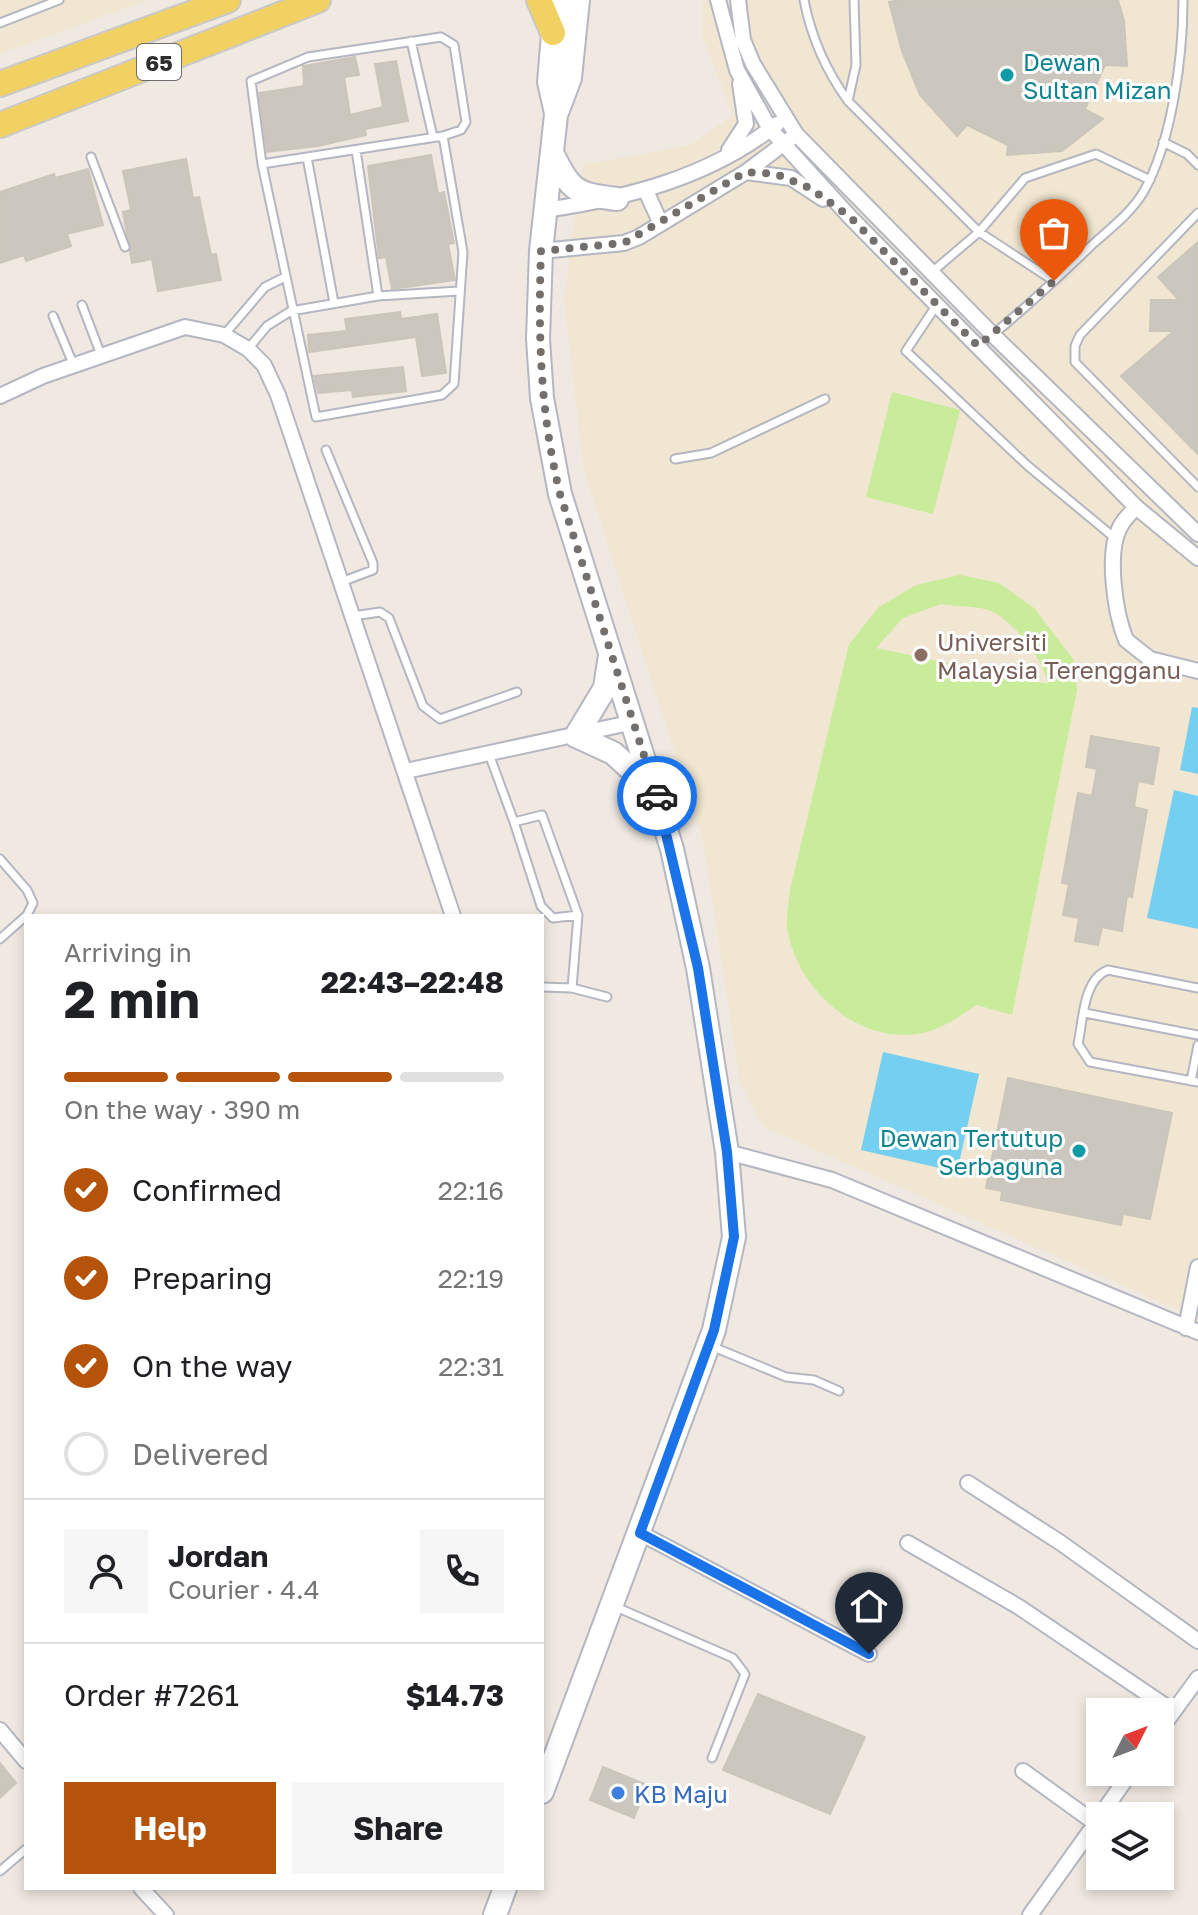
<!DOCTYPE html>
<html lang="en">
<head>
<meta charset="utf-8">
<style>
	:root { --surface:#fff; --page:#f6f6f6; --text:#202124; --muted:#757577; --line:#e0e0e0; --accent:#b45309 }
	body { margin:0; font-family:"Golos Text",sans-serif; background:var(--page); color:var(--text); height:100vh; display:flex; flex-direction:column; font-size:30px; white-space:nowrap }
	* { box-sizing:border-box; margin:0 }
	p { font-size:26px; color:var(--muted) }
	.icon { flex:none; width:44px; height:44px; fill:none; stroke:currentColor; stroke-width:2; stroke-linecap:round; stroke-linejoin:round }
	.map { position:relative; flex:1; overflow:hidden }
	.panel { position:absolute; left:24px; top:914px; width:520px; height:976px; display:flex; flex-direction:column; background:var(--surface); border-radius:0px; box-shadow:0 4px 12px #0003 }
	.panel>* { flex:none }
	.needle { width:52px; rotate:48deg }
	.fabs { position:absolute; left:1086px; top:1698px; display:grid; gap:16px }
	.fabs a { display:grid; place-items:center; width:88px; height:88px; border-radius:0px; background:var(--surface); box-shadow:0 4px 12px #0003; font-size:40px }
	.pin { position:absolute; display:grid; place-items:center; width:68px; height:68px; color:#fff; margin:-82px -34px; border-radius:50% 50% 50% 0; rotate:-45deg; box-shadow:0 0 8px #0007 }
	.pin .icon { rotate:45deg }
	.courier { position:absolute; display:grid; place-items:center; width:80px; height:80px; margin:-40px; border:6px solid #1a73e8; border-radius:50%; background:#fff; color:#222; box-shadow:0 2px 10px #0007 }
	.overview em { font-style:normal; font-weight:700 }
	.overview div { display:flex; flex-direction:column-reverse }
	.overview { display:flex; align-items:center; justify-content:space-between; height:136px; padding:0 40px }
	h1 { font-size:52px; font-weight:700; line-height:60px }
	.bar { display:grid; grid-template-columns:repeat(4,1fr); gap:12px 8px; align-content:center; height:96px; padding:0 40px }
	.bar i { height:10px; border-radius:6px; background:var(--line) }
	.bar .selected { background:var(--accent) }
	.bar p { grid-column:span 4 }
	.line { display:flex; align-items:center; gap:20px; padding:0 40px; border-top:2px solid var(--line) }
	.line div { flex:1 }
	.round { display:grid; place-items:center; flex:none; width:84px; height:84px; border-radius:0px; background:var(--page) }
	ol { padding:0 40px; list-style:none }
	li { display:flex; align-items:center; gap:24px; height:88px }
	li p { margin-inline-start:auto }
	li .icon { padding:8px; border-radius:50%; background:var(--accent); color:#fff; stroke-width:4 }
	li:last-child { color:var(--muted) }
	li i { width:44px; height:44px; border:4px solid var(--line); border-radius:50% }
	.action { display:flex; gap:16px; margin-top:auto; padding:16px 40px }
	.action a { flex:1; height:92px; border-radius:0px; background:var(--accent); color:#fff; font-size:32px; font-weight:700; line-height:92px; text-align:center }
	.action a+a { background:var(--page); color:var(--text) }
	.map>svg:first-child { display:block }
</style>
</head>
<body>
<div class="map">
<svg width="1198" height="1915" viewBox="0 0 1198 1915">
	<rect width="100%" height="100%" fill="#efe9e1"/>
	<path fill="#f0e6d1" d="M0,0H148L0,54Z
		M703,0H1198V1319L762,1126L740,1082L703,840L584,471L564,299L583,165L690,145L733,115L703,38Z"/>
	<path fill="#c9ec9a" fill-rule="evenodd" d="M892,392L960,410L933,514L866,497Z
		M960,575L999,583L1034,608L1073,659L1077,690L1012,1015L977,1005C958,1017 940,1031 917,1034C855,1043 796,987 787,927C786,916 789,902 790,890L849,644L879,607L916,585ZM941,604C955,606 971,606 985,609C1011,616 1043,658 1048,684L876,648L903,618Z"/>
	<path fill="#75cff0" d="M1192,707L1198,708V774L1180,770Z
		M1174,790L1198,796V929L1147,918Z
		M883,1052L979,1074L957,1172L861,1150Z"/>
	<path fill="#cbc7bf" stroke="#cbc5ba" stroke-width="2" d="M899,0H1118L1124,21L1127,66L1105,65L1085,109L1103,119L1062,151L1007,155L1008,145L967,125L957,136L920,95L902,51L889,2Z
		M355,57L359,75L344,77L350,115L383,107L375,64L396,61L408,121L365,129L366,135L318,146L267,152L259,93L304,86L303,66Z
		M431,155L438,194L444,192L454,243L448,244L455,280L392,289L386,257L379,258L368,166Z
		M186,159L193,198L199,197L211,255L216,254L221,280L158,291L152,259L132,263L123,212L131,210L123,171Z
		M88,169L103,225L67,234L71,246L26,261L24,255L0,263V192L54,174L55,178Z
		M1198,242V454L1121,376L1174,331H1150L1151,300H1179L1158,277Z
		M400,312L401,319L437,314L446,373L422,376L416,337L309,352L308,335L347,331L345,319Z
		M403,367L406,391L353,397L352,390L318,393L314,376Z
		M1091,736L1159,748L1153,784L1138,781L1134,807L1147,810L1132,897L1127,896L1122,931L1102,927L1098,945L1075,941L1079,918L1063,915L1069,884L1062,883L1078,793L1092,796L1097,769L1086,767Z
		M1008,1078L1172,1113L1150,1219L1123,1214L1121,1225L1001,1200L1002,1191L986,1188Z
		M758,1694L865,1737L830,1814L723,1770Z
		M0,1763L16,1783L0,1798Z
		M603,1767L647,1785L634,1818L590,1800Z"/>
	<g fill="none" stroke-linecap="round" stroke-linejoin="round">
		<g stroke="#b4b7c1" stroke-width="11">
			<path id="service" d="M804,0C811,36 827,72 848,101L979,232L1054,281
				M0,23L59,0
				M441,37L454,45L466,122L461,130L443,136L463,252L454,384L442,395L316,417L262,164L251,81L308,57Z
				M411,41L433,137
				M848,101L856,65L854,0
				M1163,142L1187,154L1198,165
				M356,150L378,296
				M91,157L125,247
				M307,157L334,303
				M262,164L443,136
				M1198,213L1080,335L1075,346V362L1198,487
				M932,272L979,232L1025,178L1096,154L1150,180
				M82,305L101,355
				M936,306L906,351L1028,466L1116,539
				M53,316L74,366
				M224,335L265,287L285,277
				M978,346C1019,315 1056,279 1093,244C1111,228 1132,212 1144,191C1172,141 1183,57 1183,0
				M248,349L267,326L291,311L378,296L459,291
				M326,450L373,563V570L341,582
				M675,459L711,453L825,399
				M353,616L380,612L389,618L423,706L440,719L517,692
				M489,754L514,822L542,815L578,915L572,988
				M514,822L541,906L553,918L578,915
				M0,859L27,890L33,903L27,915L0,939
				M542,987L572,988L607,997
				M1198,988L1108,970C1083,979 1083,1021 1078,1044L1090,1062L1198,1082
				M1085,1013L1198,1035
				M1191,1081L1198,1045
				M711,1346L786,1377L814,1380L839,1391
				M616,1607L733,1658L745,1674L712,1758
				M0,1871L26,1849"/>
		</g>
		<g stroke="#b4b7c1" stroke-width="18">
			<path id="minor" d="M718,0L737,70L770,129L850,217L1136,507L1198,558
				M738,0L743,40L753,64L796,134L993,335L1198,534
				M729,150L746,124L740,84
				M746,172L791,178L823,199
				M646,191L661,224
				M545,210C628,198 710,177 777,124
				M541,251L624,243L639,237L746,172L790,139
				M0,396L43,376L185,327L224,335L248,349L264,365L278,395L453,916
				M1136,507C1131,513 1124,519 1120,527C1106,553 1115,613 1126,640L1150,659L1198,671
				M406,771L634,722
				M727,1152L832,1180L1198,1332
				M1186,1328L1198,1267
				M968,1483L1061,1543L1198,1641
				M640,1533L869,1654
				M908,1543L1019,1607L1173,1711
				M0,1730L26,1761
				M1160,1730L1198,1678
				M1023,1771L1095,1823
				M1100,1816L1131,1772
				M141,1888L166,1915
				M1030,1915L1100,1817"/>
		</g>
		<g stroke="#b4b7c1" stroke-width="26">
			<path id="secondary" d="M556,113L549,82L556,0
				M552,153C571,191 575,194 617,199
				M610,655L605,688L576,736L613,753L654,790
				M542,1792L714,1330L734,1237L727,1152L698,968L672,849L560,494L542,398L538,339L541,251L556,115L570,78L578,0
				M495,1915L505,1888"/>
		</g>
		<g stroke="#c9c9c9" stroke-width="28">
			<path id="primary" d="M539,0L553,33
				M0,84L228,0
				M0,125L318,0"/>
		</g>
		<use href="#service" stroke="#fff" stroke-width="7"/>
		<use href="#minor" stroke="#fff" stroke-width="14"/>
		<use href="#secondary" stroke="#fff" stroke-width="22"/>
		<use href="#primary" stroke="#f2d163" stroke-width="24"/>
	</g>
	<g fill="none" stroke-linecap="round" stroke-linejoin="round">
		<path stroke="#726f6d" stroke-width="8" stroke-dasharray="0 14.4" d="M657,796L560,494C540,412 538,335 541,251L624,243L746,172L776,174L810,188L850,217L978,346L1054,281"/>
		<path stroke="#1a73e8" stroke-width="10" d="M657,796L698,968L727,1152L734,1237L714,1330L640,1533L869,1654"/>
	</g>
	<g fill="#0f9aa8" stroke="#fff" stroke-width="3">
		<circle cx="1007" cy="75" r="8"/>
		<circle cx="1079" cy="1151" r="8"/>
	</g>
	<circle fill="#8d6e63" stroke="#fff" stroke-width="3" cx="921" cy="655" r="8"/>
	<circle fill="#3f7fe0" stroke="#fff" stroke-width="3" cx="618" cy="1793" r="8"/>
	<g text-anchor="middle" dominant-baseline="central" stroke-width="6" stroke-linejoin="round" paint-order="stroke">
		<rect fill="#fff" stroke="#6d6d6d" stroke-width="2" x="137" y="44" width="44" height="36" rx="6"/>
		<g font-size="22" font-weight="bold" fill="#2e2e2e">
			<text x="159" y="62">65</text>
		</g>
		<g font-size="24" fill="#0d838f" stroke="#fff" text-anchor="start">
			<text x="1023" y="61">Dewan<tspan x="1023" dy="28">Sultan Mizan</tspan></text>
			<text x="1063" y="1137" text-anchor="end">Dewan Tertutup<tspan x="1063" dy="28">Serbaguna</tspan></text>
		</g>
		<g font-size="24" fill="#785e54" stroke="#fff" text-anchor="start">
			<text x="937" y="641">Universiti<tspan x="937" dy="28">Malaysia Terengganu</tspan></text>
		</g>
		<g font-size="24" fill="#366cbe" stroke="#fff" text-anchor="start">
			<text x="634" y="1793">KB Maju</text>
		</g>
	</g>
</svg>
<div class="fabs">
<a><svg class="needle" viewBox="-14 -14 28 28"><path d="M0-13l5 13h-10z" fill="#e53935"/><path d="M0 13l5-13h-10z" fill="#757577"/></svg></a>
<a><svg class="icon" aria-label="layers" viewBox="0 0 24 24"><path d="M12 4l9 5-9 5-9-5zM3 14l9 5 9-5"/></svg></a>
</div>
<div class="pin" style="left:1054px;top:281px;background:#ea580c"><svg class="icon" aria-label="bag" viewBox="0 0 24 24"><path d="M5 8h14l-1 12H6zM9 8a3 3 0 0 1 6 0"/></svg></div>
<div class="pin" style="left:869px;top:1654px;background:#1f2937"><svg class="icon" aria-label="home" viewBox="0 0 24 24"><path d="M3 11l9-7 9 7M6 9v11h12V9"/></svg></div>
<div class="courier" style="left:657px;top:796px"><svg class="icon" aria-label="car" viewBox="0 0 24 24"><path d="M5 17H2v-5l4-1 3-4h7l3 4 3 1v5h-3M9 17h6M6 11h13"/><circle cx="7" cy="17" r="2"/><circle cx="17" cy="17" r="2"/></svg></div>
<section class="panel">
<div class="overview"><div><h1>2 min</h1><p>Arriving in</p></div><em>22:43–22:48</em></div>
<div class="bar"><i class="selected"></i><i class="selected"></i><i class="selected"></i><i></i><p>On the way · 390 m</p></div>
<ol>
<li><svg class="icon" aria-label="check" viewBox="0 0 24 24"><path d="M5 12l5 5 9-10"/></svg>Confirmed<p>22:16</p></li>
<li><svg class="icon" aria-label="check" viewBox="0 0 24 24"><path d="M5 12l5 5 9-10"/></svg>Preparing<p>22:19</p></li>
<li><svg class="icon" aria-label="check" viewBox="0 0 24 24"><path d="M5 12l5 5 9-10"/></svg>On the way<p>22:31</p></li>
<li><i></i>Delivered</li>
</ol>
<div class="line" style="height:144px"><a class="round"><svg class="icon" aria-label="person" viewBox="0 0 24 24"><circle cx="12" cy="8" r="4"/><path d="M4 21q1-7 8-7t8 7"/></svg></a><div><b>Jordan</b><p>Courier · 4.4</p></div><a class="round"><svg class="icon" aria-label="phone" viewBox="0 0 24 24"><path d="M5 4h4l2 5-3 2q2 4 5 5l2-3 5 2v4C11 20 4 13 5 4z"/></svg></a></div>
<div class="line" style="height:104px"><div>Order #7261</div><b>$14.73</b></div>
<div class="action"><a>Help</a><a>Share</a></div>
</section>
</div>
</body>
</html>
